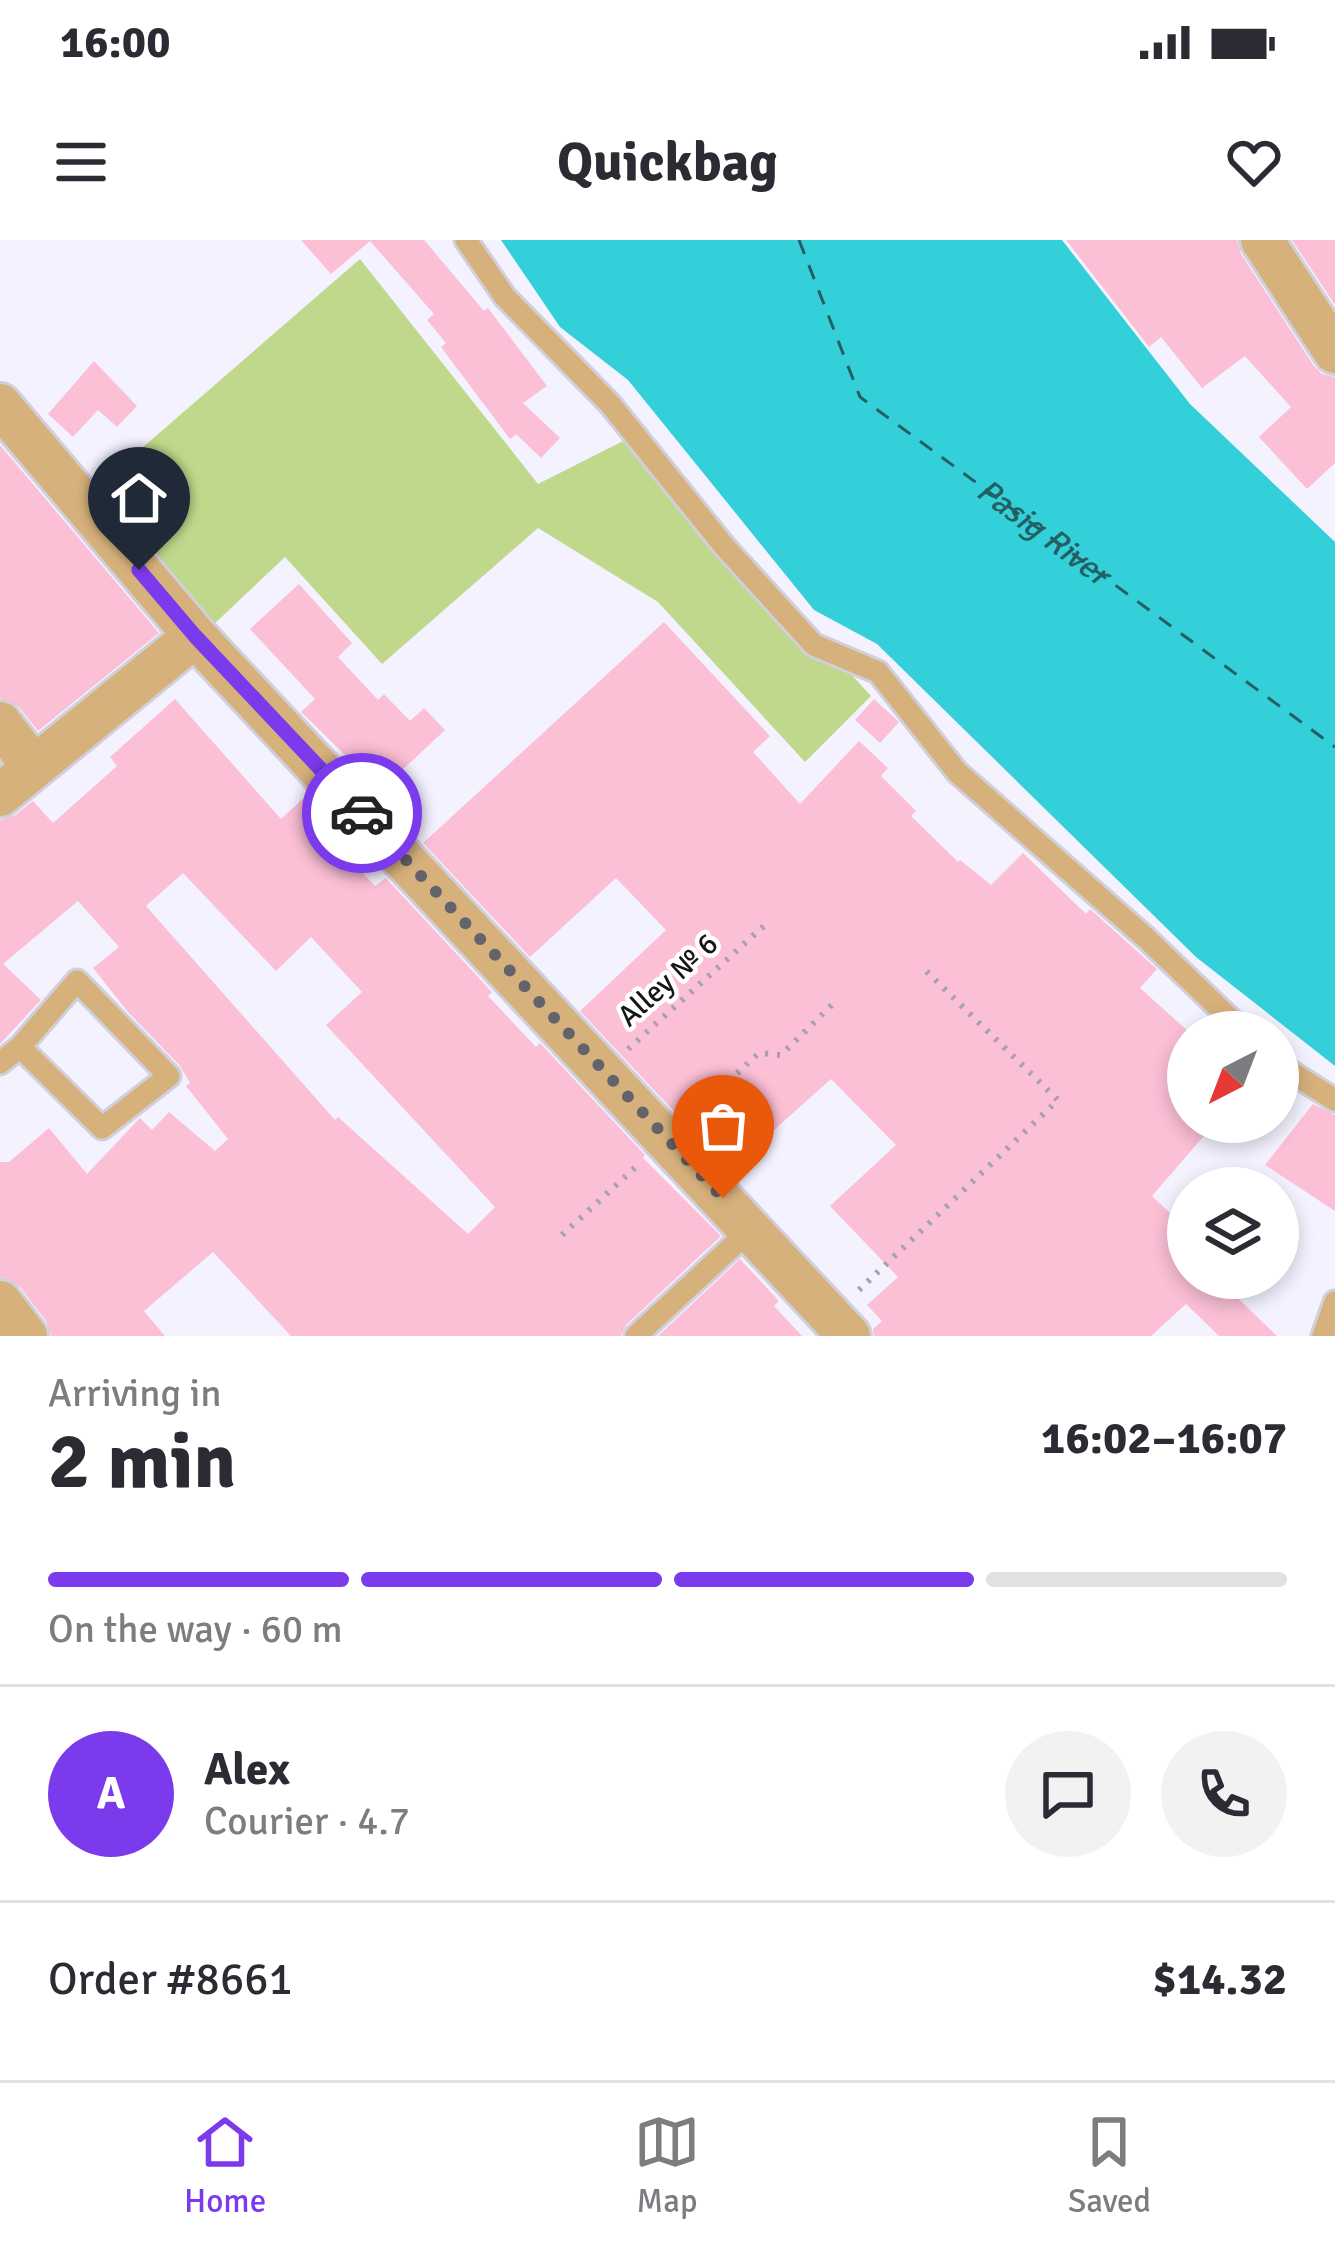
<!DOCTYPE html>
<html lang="en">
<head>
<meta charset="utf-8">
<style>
	:root { --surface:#fff; --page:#f2f2f3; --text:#2b2b33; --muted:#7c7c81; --line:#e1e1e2; --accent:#7c3aed }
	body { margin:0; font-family:Signika,sans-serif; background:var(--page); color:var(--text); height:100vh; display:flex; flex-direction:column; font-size:45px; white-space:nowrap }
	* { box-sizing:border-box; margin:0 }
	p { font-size:39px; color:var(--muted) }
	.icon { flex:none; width:66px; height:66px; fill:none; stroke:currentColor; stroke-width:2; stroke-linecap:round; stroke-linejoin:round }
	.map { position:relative; height:1096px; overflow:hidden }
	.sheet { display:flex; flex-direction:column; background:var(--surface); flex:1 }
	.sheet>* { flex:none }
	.needle { width:78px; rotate:222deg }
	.fabs { position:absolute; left:1167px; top:771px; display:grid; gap:24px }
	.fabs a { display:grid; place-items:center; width:132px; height:132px; border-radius:50%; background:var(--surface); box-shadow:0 6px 18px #0003; font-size:60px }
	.pin { position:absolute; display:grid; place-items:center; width:102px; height:102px; color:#fff; margin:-123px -51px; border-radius:50% 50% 50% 0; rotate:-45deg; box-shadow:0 0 12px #0007 }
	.pin .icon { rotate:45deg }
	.courier { position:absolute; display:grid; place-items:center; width:120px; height:120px; margin:-60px; border:9px solid #7c3aed; border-radius:50%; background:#fff; color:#222; box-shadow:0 3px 15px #0007 }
	.headline em { font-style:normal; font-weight:700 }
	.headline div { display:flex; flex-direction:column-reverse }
	.headline { display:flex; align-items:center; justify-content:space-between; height:204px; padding:0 48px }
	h1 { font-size:78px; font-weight:700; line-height:90px }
	.bar { display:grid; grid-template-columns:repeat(4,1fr); gap:18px 12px; align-content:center; height:144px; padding:0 48px }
	.bar i { height:15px; border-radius:9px; background:var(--line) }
	.bar .selected { background:var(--accent) }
	.bar p { grid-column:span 4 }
	.line { display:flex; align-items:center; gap:30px; padding:0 48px; border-top:3px solid var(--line) }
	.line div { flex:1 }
	.round { display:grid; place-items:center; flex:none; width:126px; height:126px; border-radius:63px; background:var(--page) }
	.status { display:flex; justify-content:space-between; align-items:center; height:84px; padding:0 60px; background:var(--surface); direction:ltr }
	.status svg { height:33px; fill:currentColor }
	header { display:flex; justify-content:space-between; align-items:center; height:156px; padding:0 48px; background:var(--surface); font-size:54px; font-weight:700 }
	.menu { display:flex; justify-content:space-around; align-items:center; height:168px; border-top:3px solid var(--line); background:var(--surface); font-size:33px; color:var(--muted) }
	.menu a { display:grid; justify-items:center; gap:6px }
	.menu .selected { color:var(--accent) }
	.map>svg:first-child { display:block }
</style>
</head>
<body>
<div class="status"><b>16:00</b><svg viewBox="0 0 49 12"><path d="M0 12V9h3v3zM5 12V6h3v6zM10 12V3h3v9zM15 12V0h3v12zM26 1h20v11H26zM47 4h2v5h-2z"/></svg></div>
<header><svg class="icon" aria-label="menu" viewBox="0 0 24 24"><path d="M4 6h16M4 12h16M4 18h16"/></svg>Quickbag<svg class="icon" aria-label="heart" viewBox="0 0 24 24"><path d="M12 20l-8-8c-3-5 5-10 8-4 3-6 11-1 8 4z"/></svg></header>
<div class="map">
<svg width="1335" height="1096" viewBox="0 0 1335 1096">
	<rect width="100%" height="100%" fill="#f4f2ff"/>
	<path fill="#c0d88c" d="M360,19L538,244L633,196L871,456L805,522L658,362L538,288L382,424L285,317L212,386L90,253Z"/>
	<path fill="#34d0d9" d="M501,0H1062L1190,164L1335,302V826L1196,717L877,404L814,370L628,140L560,87Z"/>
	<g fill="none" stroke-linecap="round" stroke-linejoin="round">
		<path stroke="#235f63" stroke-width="3" stroke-dasharray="15 12" stroke-linecap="butt" id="s1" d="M799,0L860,157L1335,507"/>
	</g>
	<path fill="#fbbfd6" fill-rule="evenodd" d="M301,0H424L484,71L488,68L547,146L523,163L560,198L541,218L516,194L510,199L441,107L446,103L427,80L434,74L370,1L331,34Z
		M1066,0H1237L1241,14L1314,126L1322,134L1335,137V223L1307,249L1259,197L1291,167L1245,116L1202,148L1161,97L1149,107Z
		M1292,0H1335V65Z
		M94,121L137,166L117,187L98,170L73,197L48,174Z
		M0,205L159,393L38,491L19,467L0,458Z
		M299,344L352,403L338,417L378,460L384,454L410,481L424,468L445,490L381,550L301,472L315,459L250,389Z
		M664,382L770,496L753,512L800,564L859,501L888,528L881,536L916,571L911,576L958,622L960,620L991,645L1023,613L1086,674L1090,669L1157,729L1140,748L1188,791V882H1216L1152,956L1188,990V1038H1217L1277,1096H1219L1186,1064L1151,1096H874L873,1089L882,1081L867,1065L898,1037L830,966L896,905L831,839L735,925L688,875L682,880L580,771L666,690L616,638L530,717L423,603Z
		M175,459L281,579L307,555L328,579L319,587L375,646L386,638L492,752L488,756L536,807L540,803L645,915L643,918L721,996L626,1085L621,1096H291L213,1012L144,1071L165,1096H51L46,1081L20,1047L0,1037V922H9L49,888L87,934L140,878L152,890L169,872L215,911L228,899L186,846L190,843L180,826L128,772L93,728L119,707L78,661L3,724L41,760L0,804V580L15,575L33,561L53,583L117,526L110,517ZM183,633L276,731L311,697L362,752L326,785L495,967L468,994L338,877L335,880L146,666Z
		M874,459L899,482L880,503L855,480Z
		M1313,864L1335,875V971L1265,925Z
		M740,1019L779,1061L774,1066L802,1096H658Z"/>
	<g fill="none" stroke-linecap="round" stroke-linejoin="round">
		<g stroke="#d0cfda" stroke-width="27">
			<path id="service" d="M466,0L505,57L610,164L724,306L814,405L878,432L957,532L1146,698L1244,792
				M0,823L20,807L77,741L169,836L102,888L20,807
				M1278,824L1335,860
				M636,1096L751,989
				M1323,1096L1335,1062"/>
		</g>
		<g stroke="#d0cfda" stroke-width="48">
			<path id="minor" d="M1262,0L1335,112
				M0,165L195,396L849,1096
				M0,483L33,526
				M0,555L195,396
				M0,1062L26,1096"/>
		</g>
		<path stroke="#a4a3ad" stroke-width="6" stroke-dasharray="3 9" stroke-linecap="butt" d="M628,809L765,685
			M693,874L759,813L781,815L838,759
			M562,995L639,924
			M859,1050L1058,860L922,727"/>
		<use href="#service" stroke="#d7b17c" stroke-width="21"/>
		<use href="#minor" stroke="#d7b17c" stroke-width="42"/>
	</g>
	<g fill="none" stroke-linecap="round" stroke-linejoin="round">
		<path stroke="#64626a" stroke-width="12" stroke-dasharray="0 21.6" d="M362,573L723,958"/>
		<path stroke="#7c3aed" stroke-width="15" d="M139,330L195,396L362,573"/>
	</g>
	<g text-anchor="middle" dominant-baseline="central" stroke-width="9" stroke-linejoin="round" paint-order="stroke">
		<g font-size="30" fill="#16151a" stroke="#fff">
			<text transform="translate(668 740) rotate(-42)">Alley № 6</text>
		</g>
		<g font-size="33" font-style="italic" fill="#235f63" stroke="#fff">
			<text stroke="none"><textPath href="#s1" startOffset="396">Pasig River</textPath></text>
		</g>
	</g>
</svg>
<div class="fabs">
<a><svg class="needle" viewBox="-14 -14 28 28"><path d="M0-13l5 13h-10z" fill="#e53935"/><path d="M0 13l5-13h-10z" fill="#7c7c81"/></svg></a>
<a><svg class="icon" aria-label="layers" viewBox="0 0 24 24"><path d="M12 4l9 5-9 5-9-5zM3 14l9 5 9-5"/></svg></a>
</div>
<div class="pin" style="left:723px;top:958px;background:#ea580c"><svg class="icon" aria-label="bag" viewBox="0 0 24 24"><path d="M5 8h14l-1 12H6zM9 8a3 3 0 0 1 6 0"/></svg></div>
<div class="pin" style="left:139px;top:330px;background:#1f2937"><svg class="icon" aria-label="home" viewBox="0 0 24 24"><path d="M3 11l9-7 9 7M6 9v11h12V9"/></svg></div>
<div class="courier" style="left:362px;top:573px"><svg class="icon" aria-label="car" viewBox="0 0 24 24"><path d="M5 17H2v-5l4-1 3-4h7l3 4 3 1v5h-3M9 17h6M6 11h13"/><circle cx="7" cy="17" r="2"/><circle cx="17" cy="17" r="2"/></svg></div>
</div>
<section class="sheet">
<div class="headline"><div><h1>2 min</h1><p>Arriving in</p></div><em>16:02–16:07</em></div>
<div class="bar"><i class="selected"></i><i class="selected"></i><i class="selected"></i><i></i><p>On the way · 60 m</p></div>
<div class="line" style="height:216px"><b class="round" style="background:var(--accent);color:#fff">A</b><div><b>Alex</b><p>Courier · 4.7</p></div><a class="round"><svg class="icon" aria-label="chat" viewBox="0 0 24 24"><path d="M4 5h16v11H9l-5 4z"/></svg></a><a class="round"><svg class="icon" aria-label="phone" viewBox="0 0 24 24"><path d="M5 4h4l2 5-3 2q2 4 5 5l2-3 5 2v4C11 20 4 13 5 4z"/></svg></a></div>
<div class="line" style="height:156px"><div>Order #8661</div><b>$14.32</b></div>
</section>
<nav class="menu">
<a class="selected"><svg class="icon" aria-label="home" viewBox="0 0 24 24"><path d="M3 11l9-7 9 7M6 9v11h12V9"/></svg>Home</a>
<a><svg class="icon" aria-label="map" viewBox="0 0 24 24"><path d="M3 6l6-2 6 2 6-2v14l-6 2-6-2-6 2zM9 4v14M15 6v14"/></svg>Map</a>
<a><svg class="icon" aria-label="saved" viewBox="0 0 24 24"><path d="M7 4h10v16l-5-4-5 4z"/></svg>Saved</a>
</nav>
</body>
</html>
